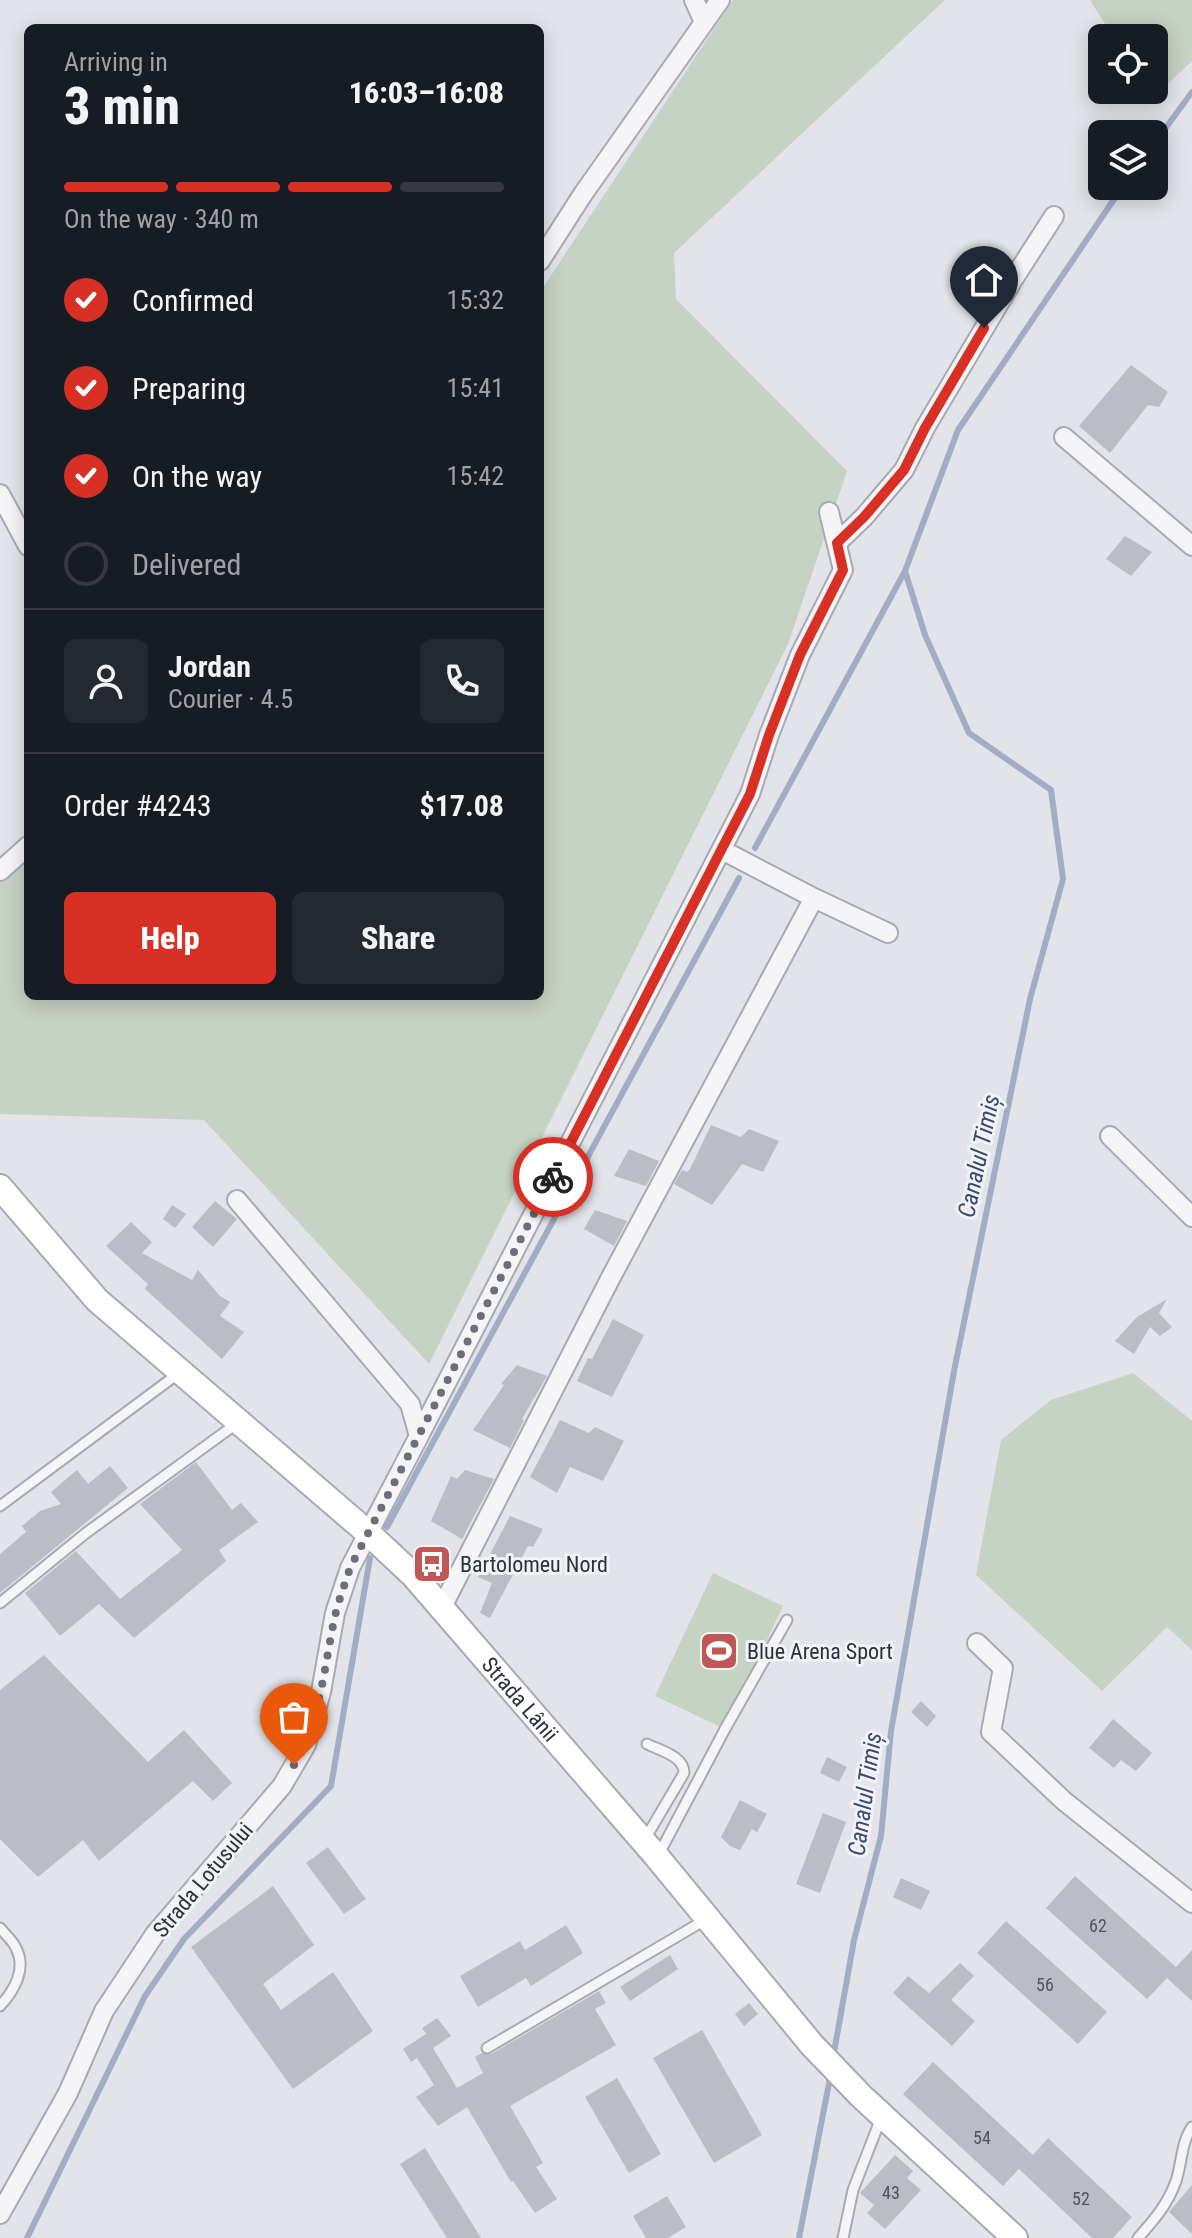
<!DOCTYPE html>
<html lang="en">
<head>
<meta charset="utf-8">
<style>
	:root { --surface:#171b24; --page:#242831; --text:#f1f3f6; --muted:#9ea1a6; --line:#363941; --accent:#d93025 }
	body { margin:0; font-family:"Roboto Condensed",sans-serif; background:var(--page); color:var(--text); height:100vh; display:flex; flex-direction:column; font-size:30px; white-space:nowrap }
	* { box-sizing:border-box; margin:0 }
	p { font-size:26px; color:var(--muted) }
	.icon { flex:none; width:44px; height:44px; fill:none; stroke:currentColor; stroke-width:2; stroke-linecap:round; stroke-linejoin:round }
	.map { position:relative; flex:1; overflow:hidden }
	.sheet { position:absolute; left:24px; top:24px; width:520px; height:976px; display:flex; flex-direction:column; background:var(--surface); border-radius:12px; box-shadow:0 4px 20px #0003 }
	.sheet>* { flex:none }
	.controls { position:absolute; left:1088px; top:24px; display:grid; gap:16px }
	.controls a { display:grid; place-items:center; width:80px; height:80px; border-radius:12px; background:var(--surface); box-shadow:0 4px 20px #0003; font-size:40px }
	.pin { position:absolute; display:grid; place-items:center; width:68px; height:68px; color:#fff; margin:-82px -34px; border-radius:50% 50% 50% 0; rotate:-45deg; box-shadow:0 0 8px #0007 }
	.pin .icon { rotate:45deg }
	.courier { position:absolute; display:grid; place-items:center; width:80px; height:80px; margin:-40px; border:6px solid #d93025; border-radius:50%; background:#fff; color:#222; box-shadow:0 2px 10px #0007 }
	.summary em { font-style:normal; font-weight:800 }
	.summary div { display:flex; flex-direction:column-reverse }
	.summary { display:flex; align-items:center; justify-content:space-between; height:136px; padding:0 40px }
	h1 { font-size:52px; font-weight:800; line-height:60px }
	.bar { display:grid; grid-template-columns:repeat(4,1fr); gap:12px 8px; align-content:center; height:96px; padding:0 40px }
	.bar i { height:10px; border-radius:6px; background:var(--line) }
	.bar .on { background:var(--accent) }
	.bar p { grid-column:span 4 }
	.line { display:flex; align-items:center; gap:20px; padding:0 40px; border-top:2px solid var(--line) }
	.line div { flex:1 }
	.round { display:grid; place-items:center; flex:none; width:84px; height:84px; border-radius:12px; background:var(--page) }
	ol { padding:0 40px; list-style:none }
	li { display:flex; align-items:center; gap:24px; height:88px }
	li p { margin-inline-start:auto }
	li .icon { padding:8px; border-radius:50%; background:var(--accent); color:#fff; stroke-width:4 }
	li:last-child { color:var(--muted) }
	li i { width:44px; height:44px; border:4px solid var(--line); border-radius:50% }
	.primary-button { display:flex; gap:16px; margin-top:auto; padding:16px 40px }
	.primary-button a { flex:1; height:92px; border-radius:12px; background:var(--accent); color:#fff; font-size:32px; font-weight:800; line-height:92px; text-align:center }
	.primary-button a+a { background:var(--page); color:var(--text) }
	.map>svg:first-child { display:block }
</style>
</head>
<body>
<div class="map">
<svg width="1192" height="2238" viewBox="0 0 1192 2238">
	<rect width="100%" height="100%" fill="#e2e4e9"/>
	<path fill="#c6d2c4" d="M733,0H945L674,253L676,299L847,471L788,644L429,1364L204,1120L0,1114V881L28,856V996H540V292Z
		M1090,0H1192V61L1166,86L1154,76V38H1114Z
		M1133,1373L1192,1421V1650L1167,1627L1102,1691L976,1575L1001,1440L1051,1400Z
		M713,1573L783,1606L725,1729L655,1696Z"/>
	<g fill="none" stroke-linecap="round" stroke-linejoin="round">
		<path stroke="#a2adc5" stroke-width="6" d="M1154,144L1192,92
			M755,848L905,571
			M387,1527L739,878
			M833,2058L854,1940L881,1836L891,1731L954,1371L1030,999L1063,879L1051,790L969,733L925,635L905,571L958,430L1123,186
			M27,2238L145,1996L184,1939L331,1786L370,1558
			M799,2238L831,2073"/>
	</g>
	<path fill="#babdc5" d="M1131,365L1168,392L1159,407L1148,405L1110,453L1079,426Z
		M1125,536L1152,552L1131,576L1106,559Z
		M711,1125L741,1137L749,1129L779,1141L763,1172L742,1164L712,1205L674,1184L682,1170L687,1172L690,1169Z
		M629,1149L659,1161L646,1186L614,1176Z
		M215,1201L237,1219L213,1247L192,1227Z
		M172,1205L186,1214L175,1228L163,1219Z
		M595,1210L627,1221L614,1246L584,1229Z
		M131,1222L152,1242L142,1253L192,1280L198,1270L220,1296L230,1302L220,1316L244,1332L222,1359L145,1289L148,1284L106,1246Z
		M1167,1299L1159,1313L1172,1327L1160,1336L1150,1327L1134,1354L1115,1341L1137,1317Z
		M613,1319L644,1335L612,1397L577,1381L588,1358L592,1359Z
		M517,1365L547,1376L522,1419L524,1420L510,1448L473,1430L504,1385L501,1384Z
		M560,1420L589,1433L595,1427L624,1441L603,1481L570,1467L557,1493L530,1477Z
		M196,1462L232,1510L241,1503L258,1522L219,1550L226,1561L134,1638L99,1604L60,1636L25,1593L76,1551L120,1599L182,1550L140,1504Z
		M110,1466L128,1488L0,1593V1554L26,1532L22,1526L40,1511L61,1504L51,1492L77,1470L88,1484Z
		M465,1470L494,1479L462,1539L431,1521L451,1476L457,1479Z
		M510,1516L543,1529L533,1547L528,1546L490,1618L480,1613L492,1583L478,1577Z
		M44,1655L148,1762L184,1730L232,1783L213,1801L193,1781L99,1861L83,1840L38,1877L0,1839V1690Z
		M921,1701L936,1716L927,1727L911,1712Z
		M1113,1719L1152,1753L1136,1771L1121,1760L1114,1768L1089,1748Z
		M827,1757L847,1767L839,1782L820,1773Z
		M740,1800L767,1814L757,1832L752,1829L740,1850L730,1846L721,1837Z
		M823,1813L846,1822L820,1893L796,1884Z
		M328,1847L366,1899L344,1914L306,1863Z
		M1075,1876L1176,1967L1192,1950V2001L1167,1978L1147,1999L1046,1908Z
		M901,1878L930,1891L921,1910L893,1897Z
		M273,1886L314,1945L263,1984L281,2010L333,1972L373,2031L293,2089L191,1947Z
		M1006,1921L1107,2012L1078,2044L977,1953Z
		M566,1925L583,1953L531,1986L526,1978L478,2007L460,1976L520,1941L525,1950Z
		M670,1955L678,1969L630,2001L620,1987Z
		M960,1963L974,1976L951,2000L975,2021L952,2046L893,1993L908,1976L929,1993Z
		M599,1991L606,2003L595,2009L616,2045L510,2106L543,2163L536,2167L557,2199L535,2213L513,2181L511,2182L467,2107L438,2126L416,2097L434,2085L417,2058L411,2062L403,2049L426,2034L422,2028L437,2018L451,2036L433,2048L457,2088L483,2073L475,2057L482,2053L491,2054Z
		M749,2003L758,2014L744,2026L735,2014Z
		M702,2030L762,2135L714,2163L653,2058Z
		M933,2062L1033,2155L1048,2138L1132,2217L1113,2238H1092L1019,2169L1003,2186L903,2094Z
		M617,2078L661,2154L629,2173L585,2097Z
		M425,2148L481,2238H447L400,2164Z
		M895,2155L913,2171L907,2178L921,2190L885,2229L867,2213L874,2205L860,2193Z
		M1192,2185V2234L1169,2212Z
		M667,2196L686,2227L668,2238H646L633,2216Z"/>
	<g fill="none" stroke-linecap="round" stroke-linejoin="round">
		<g stroke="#a8aab3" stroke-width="13">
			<path id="lane" d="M0,1506L179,1373
				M0,1603L86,1533L236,1424
				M645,1839L684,1773C684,1756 661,1751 647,1744
				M659,1854L725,1729L787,1620
				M0,1928C5,1934 13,1941 16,1948C27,1969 14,1991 0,2006
				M487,2048L705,1920
				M843,2238L853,2190L881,2118
				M1138,2238C1154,2220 1168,2204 1176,2181C1182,2163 1181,2143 1192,2127"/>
		</g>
		<g stroke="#a8aab3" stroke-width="22">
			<path id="street" d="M694,0L704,22
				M540,261L583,194L720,0
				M1064,437L1192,546
				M0,494L28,546
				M837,543L864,517L904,470L925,428L1014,278L1054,216
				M722,850L814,898L888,933
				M0,871L28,846
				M1110,1136L1192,1217
				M419,1436L750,794L769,735L800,655L843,570L829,512
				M442,1607L610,1279L814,898
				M977,1643L1003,1668L991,1732L1064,1801L1192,1903
				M0,2214L68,2093L104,2011L155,1934L282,1786L306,1745L321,1692L335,1613L350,1568L419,1436L410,1404L237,1200"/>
		</g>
		<g stroke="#a8aab3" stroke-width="28">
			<g id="secondary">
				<path id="s1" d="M0,1187L97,1300L367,1532L413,1575L657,1857L812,2045L861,2096L1015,2238"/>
			</g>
		</g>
		<use href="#lane" stroke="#f5f5f8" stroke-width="9"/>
		<use href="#street" stroke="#f5f5f8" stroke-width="18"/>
		<use href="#secondary" stroke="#fff" stroke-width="24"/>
	</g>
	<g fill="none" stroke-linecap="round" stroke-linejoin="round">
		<path stroke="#6c6f7a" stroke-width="8" stroke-dasharray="0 14.4" d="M294,1765C321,1720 324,1666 335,1616C339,1599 345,1584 350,1568L553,1177"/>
		<path stroke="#d93025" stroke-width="10" d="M553,1177L750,794L769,735L800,655L843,570L837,543L864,517L904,470L925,428L984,328"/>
	</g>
	<defs>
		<g id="bus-square" transform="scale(2)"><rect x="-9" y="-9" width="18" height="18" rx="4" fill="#bf5757" stroke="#f2f3f7"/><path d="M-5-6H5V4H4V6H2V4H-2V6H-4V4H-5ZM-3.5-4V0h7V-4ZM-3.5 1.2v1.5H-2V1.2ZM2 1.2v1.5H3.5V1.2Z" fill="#fff"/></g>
		<g id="stadium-square" transform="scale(2)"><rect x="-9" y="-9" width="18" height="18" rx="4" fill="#bf5757" stroke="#f2f3f7"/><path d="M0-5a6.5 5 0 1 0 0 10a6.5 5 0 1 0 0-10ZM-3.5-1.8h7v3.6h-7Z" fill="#fff"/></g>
	</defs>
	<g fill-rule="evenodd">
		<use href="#bus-square" x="432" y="1564"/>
		<use href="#stadium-square" x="719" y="1651"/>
	</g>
	<g text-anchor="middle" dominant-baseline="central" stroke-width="6" stroke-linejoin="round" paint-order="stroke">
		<g font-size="18" fill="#505360">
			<text x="1098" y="1925">62</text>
			<text x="1045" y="1984">56</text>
			<text x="982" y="2137">54</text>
			<text x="891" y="2192">43</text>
			<text x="1081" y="2198">52</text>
		</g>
		<g font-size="22" fill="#2c303f" stroke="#f2f3f7" text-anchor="start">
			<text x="460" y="1564">Bartolomeu Nord</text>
			<text x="747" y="1651">Blue Arena Sport</text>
		</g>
		<g font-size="22" fill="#2c303f" stroke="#f2f3f7">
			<text stroke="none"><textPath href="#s1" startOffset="732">Strada Lânii</textPath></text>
			<text transform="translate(203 1880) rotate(-50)">Strada Lotusului</text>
		</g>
		<g font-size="24" font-style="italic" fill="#3b4a6e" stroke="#f2f3f7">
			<text transform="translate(979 1156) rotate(-78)">Canalul Timiș</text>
			<text transform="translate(865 1794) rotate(-82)">Canalul Timiș</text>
		</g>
	</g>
</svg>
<div class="controls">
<a><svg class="icon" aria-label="locate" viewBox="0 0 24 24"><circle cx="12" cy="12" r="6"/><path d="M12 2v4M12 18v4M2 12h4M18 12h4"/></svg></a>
<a><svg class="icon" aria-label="layers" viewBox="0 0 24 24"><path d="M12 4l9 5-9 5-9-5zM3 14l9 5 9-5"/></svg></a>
</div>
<div class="pin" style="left:294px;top:1765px;background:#ea580c"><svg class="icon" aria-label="bag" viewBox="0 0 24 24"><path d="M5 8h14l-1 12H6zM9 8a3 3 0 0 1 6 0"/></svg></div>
<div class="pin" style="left:984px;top:328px;background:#1f2937"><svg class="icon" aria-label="home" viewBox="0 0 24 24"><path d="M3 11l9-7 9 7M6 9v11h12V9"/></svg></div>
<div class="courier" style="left:553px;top:1177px"><svg class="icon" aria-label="bike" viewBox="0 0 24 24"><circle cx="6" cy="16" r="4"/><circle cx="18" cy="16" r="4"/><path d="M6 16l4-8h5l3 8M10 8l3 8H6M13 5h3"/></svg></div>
<section class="sheet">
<div class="summary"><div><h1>3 min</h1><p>Arriving in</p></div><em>16:03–16:08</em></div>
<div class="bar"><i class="on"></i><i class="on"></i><i class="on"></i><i></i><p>On the way · 340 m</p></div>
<ol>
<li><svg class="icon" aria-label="check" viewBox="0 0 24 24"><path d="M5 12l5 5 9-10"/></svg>Confirmed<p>15:32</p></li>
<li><svg class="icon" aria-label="check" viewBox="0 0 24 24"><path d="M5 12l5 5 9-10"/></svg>Preparing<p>15:41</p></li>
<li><svg class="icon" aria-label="check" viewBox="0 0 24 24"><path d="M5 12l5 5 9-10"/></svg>On the way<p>15:42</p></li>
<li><i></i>Delivered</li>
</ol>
<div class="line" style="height:144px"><a class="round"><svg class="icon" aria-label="person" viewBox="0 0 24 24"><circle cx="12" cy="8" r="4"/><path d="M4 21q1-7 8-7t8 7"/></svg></a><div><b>Jordan</b><p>Courier · 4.5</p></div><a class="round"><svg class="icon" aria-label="phone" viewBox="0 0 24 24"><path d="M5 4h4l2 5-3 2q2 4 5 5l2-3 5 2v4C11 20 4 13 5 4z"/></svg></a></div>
<div class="line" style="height:104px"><div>Order #4243</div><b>$17.08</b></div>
<div class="primary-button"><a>Help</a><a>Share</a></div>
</section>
</div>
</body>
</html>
